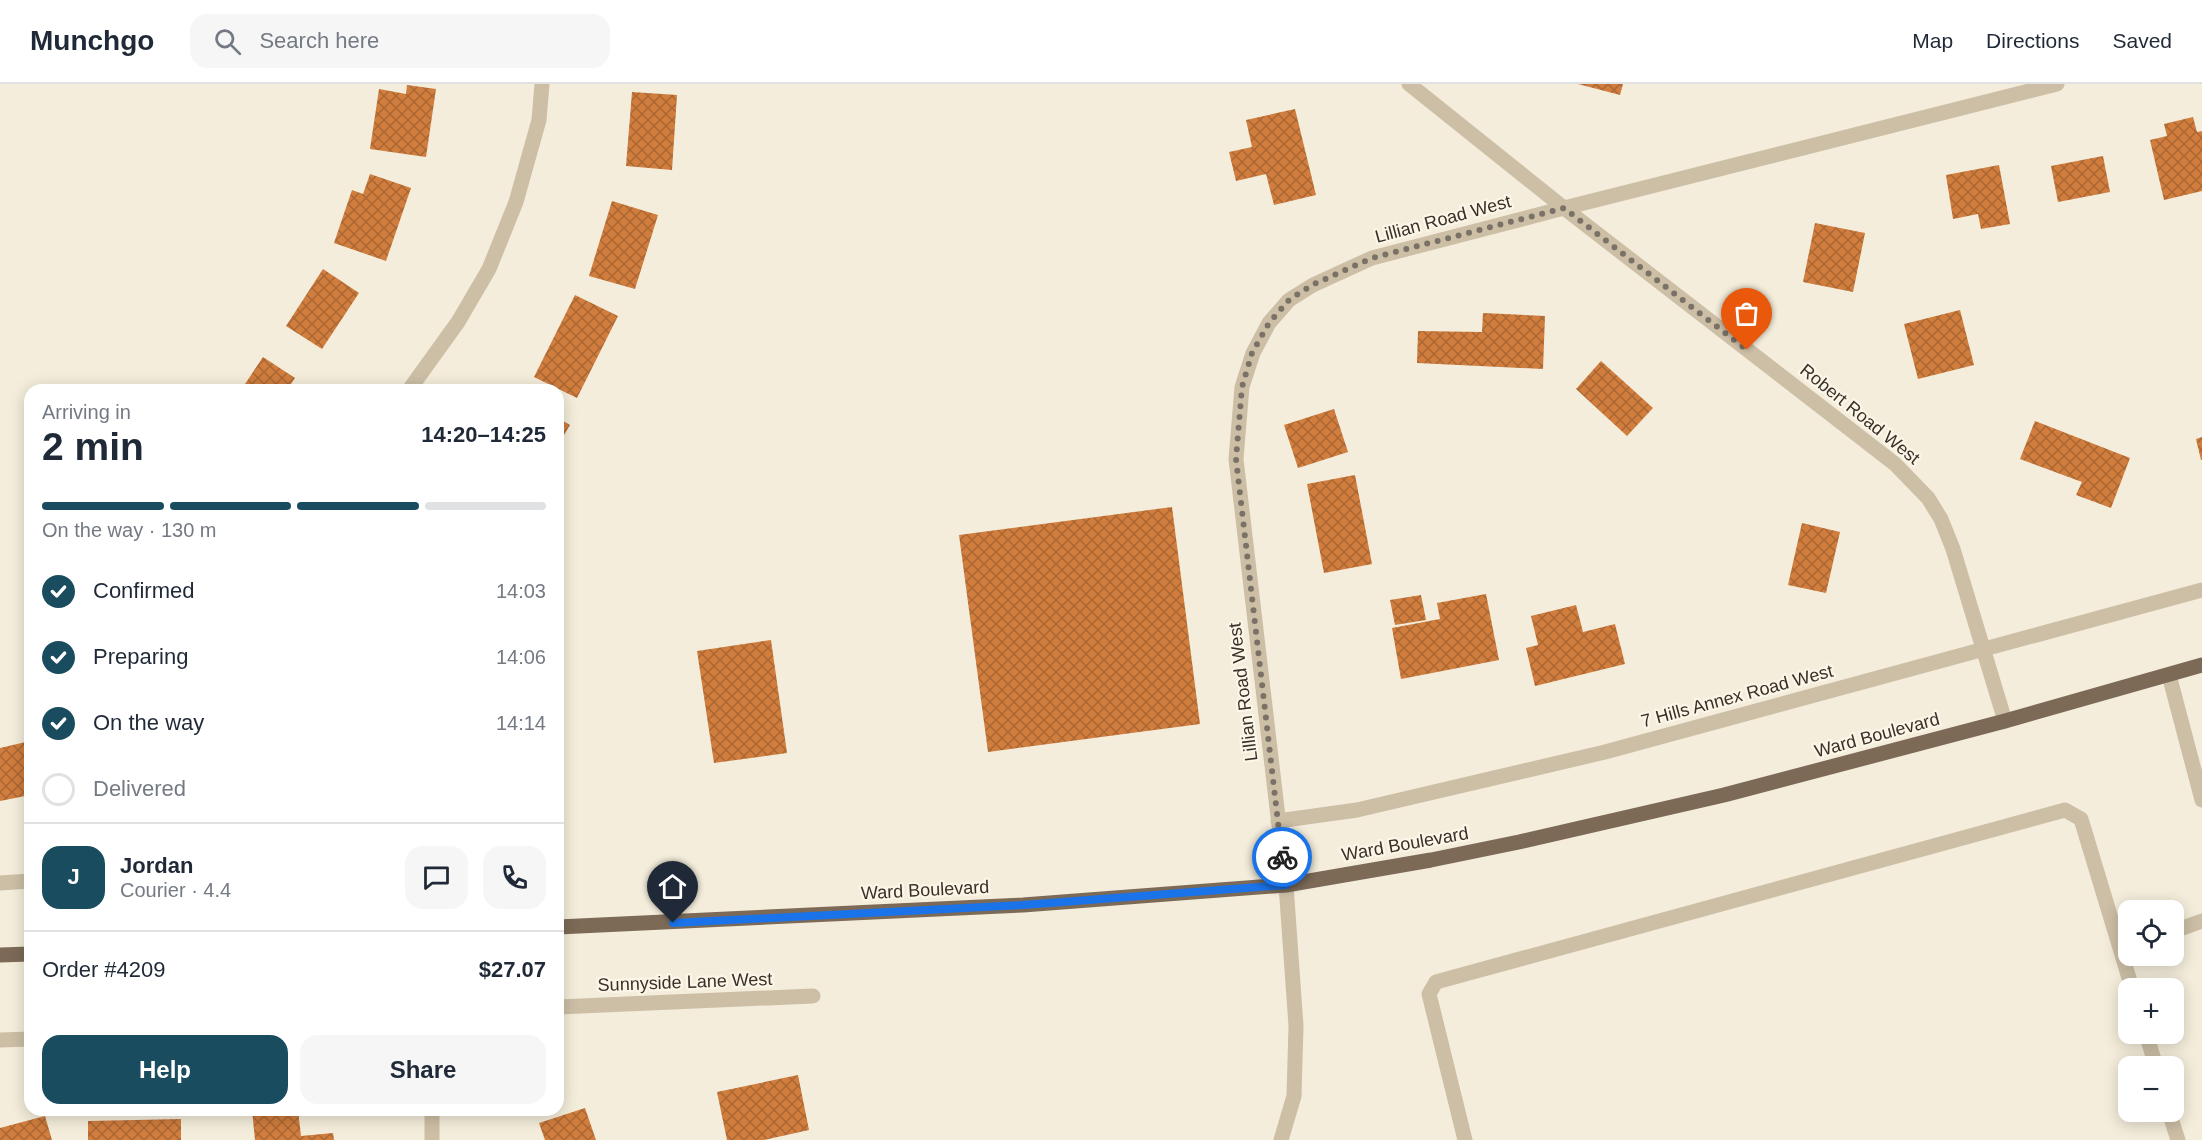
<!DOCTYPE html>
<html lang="en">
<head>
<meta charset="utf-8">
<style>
	:root { --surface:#fff; --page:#f6f6f7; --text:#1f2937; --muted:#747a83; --line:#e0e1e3; --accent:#194c5e }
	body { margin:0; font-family:Helvetica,sans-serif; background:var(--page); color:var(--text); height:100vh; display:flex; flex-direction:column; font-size:22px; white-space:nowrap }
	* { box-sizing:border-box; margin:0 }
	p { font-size:20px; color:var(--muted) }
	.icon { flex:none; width:33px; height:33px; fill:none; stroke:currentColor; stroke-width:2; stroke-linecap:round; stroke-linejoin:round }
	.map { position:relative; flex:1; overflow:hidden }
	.details { position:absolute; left:24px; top:300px; width:540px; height:732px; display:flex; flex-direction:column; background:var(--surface); border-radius:18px; box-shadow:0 3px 15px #0003 }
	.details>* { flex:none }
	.buttons { position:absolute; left:2118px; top:816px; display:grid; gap:12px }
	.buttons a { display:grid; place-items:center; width:66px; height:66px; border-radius:12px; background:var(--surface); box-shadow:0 3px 15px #0003; font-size:30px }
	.pin { position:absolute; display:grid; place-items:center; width:51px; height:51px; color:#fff; margin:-62px -26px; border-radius:50% 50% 50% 0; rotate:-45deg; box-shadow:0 0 6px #0007 }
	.pin .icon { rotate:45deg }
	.courier { position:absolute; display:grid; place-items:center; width:60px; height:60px; margin:-30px; border:4px solid #1a73e8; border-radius:50%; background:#fff; color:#222; box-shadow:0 2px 8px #0007 }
	.overview em { font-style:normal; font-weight:800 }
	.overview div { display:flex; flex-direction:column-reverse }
	.overview { display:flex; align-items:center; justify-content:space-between; height:102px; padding:0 18px }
	h1 { font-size:39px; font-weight:800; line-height:45px }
	.bar { display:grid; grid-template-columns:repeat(4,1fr); gap:9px 6px; align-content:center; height:72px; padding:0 18px }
	.bar i { height:8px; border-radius:4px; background:var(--line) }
	.bar .on { background:var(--accent) }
	.bar p { grid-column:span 4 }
	.line { display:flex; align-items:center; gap:15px; padding:0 18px; border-top:2px solid var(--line) }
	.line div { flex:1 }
	.round { display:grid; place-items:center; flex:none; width:63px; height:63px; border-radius:18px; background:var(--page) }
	ol { padding:0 18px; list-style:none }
	li { display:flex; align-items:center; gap:18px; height:66px }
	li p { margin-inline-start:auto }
	li .icon { padding:6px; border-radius:50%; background:var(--accent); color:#fff; stroke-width:4 }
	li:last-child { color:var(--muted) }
	li i { width:33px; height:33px; border:3px solid var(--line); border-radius:50% }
	.cta { display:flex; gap:12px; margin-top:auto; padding:12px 18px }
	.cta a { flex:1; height:69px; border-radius:18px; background:var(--accent); color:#fff; font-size:24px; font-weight:800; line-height:69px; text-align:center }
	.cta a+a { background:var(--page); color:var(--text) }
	header { display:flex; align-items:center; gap:36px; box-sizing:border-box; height:84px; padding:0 30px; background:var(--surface); border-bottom:2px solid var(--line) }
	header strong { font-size:28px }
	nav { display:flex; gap:33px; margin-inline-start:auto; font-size:21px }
	.search { width:420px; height:54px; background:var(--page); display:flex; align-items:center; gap:15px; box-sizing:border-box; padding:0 21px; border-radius:18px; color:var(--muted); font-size:22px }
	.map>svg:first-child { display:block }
</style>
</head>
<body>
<header>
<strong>Munchgo</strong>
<div class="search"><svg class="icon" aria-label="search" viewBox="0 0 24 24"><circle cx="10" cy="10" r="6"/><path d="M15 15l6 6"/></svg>Search here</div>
<nav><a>Map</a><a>Directions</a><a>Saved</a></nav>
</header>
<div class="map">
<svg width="2202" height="1056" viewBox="0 0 2202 1056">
	<defs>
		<pattern id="building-cross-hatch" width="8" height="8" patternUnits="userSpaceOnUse" patternTransform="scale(1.5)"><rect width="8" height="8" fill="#d07d3d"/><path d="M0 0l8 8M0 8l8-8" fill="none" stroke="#aa6733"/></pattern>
	</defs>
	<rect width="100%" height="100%" fill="#f4eddb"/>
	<path fill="url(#building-cross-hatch)" d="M1578,0H1623L1620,11Z
		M407,1L436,5L426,73L370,65L379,5L406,10Z
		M632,8L677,11L672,86L626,82Z
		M1295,25L1316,111L1274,121L1266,90L1236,97L1229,68L1252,63L1246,36Z
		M2193,33L2197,48L2202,47V107L2164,116L2150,56L2167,52L2164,40Z
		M2103,72L2110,108L2058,118L2051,82Z
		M1999,81L2010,140L1981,145L1978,130L1953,135L1946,91Z
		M370,90L411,104L386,177L334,159L352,106L363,110Z
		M612,117L658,131L635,205L589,192Z
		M1815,139L1865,149L1853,208L1803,198Z
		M323,185L359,209L322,265L286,242Z
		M575,211L618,232L577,314L534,293Z
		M1960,226L1974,281L1918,295L1904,240Z
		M1483,229L1545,232L1543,285L1417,279L1418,247L1482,248Z
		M263,273L295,294L287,306H241Z
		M1601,277L1653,324L1627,352L1576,305Z
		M1334,325L1348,368L1298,384L1284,341Z
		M558,334L570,341L558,361Z
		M2035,337L2130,374L2111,424L2076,411L2082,398L2020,375Z
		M2202,353V376H2201L2196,355Z
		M1355,391L1372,480L1324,489L1307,400Z
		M1172,423L1200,640L988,668L959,451Z
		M1802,439L1840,448L1826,509L1788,501Z
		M1486,510L1499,576L1401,595L1392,544L1440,535L1437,519Z
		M1421,511L1426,536L1395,541L1390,516Z
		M1576,521L1583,548L1615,540L1625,580L1535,602L1526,564L1538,561L1531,532Z
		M771,556L787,669L714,679L697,567Z
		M30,657V711L0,717V664Z
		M798,991L809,1046L764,1056H727L717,1008Z
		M585,1024L596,1056H545L539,1039Z
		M252,1026H298L301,1052L333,1049L334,1056H255Z
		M45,1032L52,1056H0V1044Z
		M181,1035V1056H88V1037Z"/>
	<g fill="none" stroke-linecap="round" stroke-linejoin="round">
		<path stroke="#cdbfa6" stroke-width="15" d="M2169,591L2202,716
			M2174,847L2202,837
			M2146,950L2156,982
			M2169,1028L2178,1056
			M1465,1056L1429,910L1436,898L2065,726L2081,735L2132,904"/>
		<path stroke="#cdbfa6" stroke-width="15" d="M1409,0L1564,124L1895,380L1928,414L1941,435L1953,465L2005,637
			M409,306L458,238L489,185L516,118L539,36L542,0
			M1278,737L1357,726L1605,668L2202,506
			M0,799L30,797
			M558,923L813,912
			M0,956L30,955
			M432,1026V1056
			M1281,1056L1294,1012L1296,942L1286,801L1236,375L1242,303L1253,269L1269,239L1289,216L1313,201L1372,174L1564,124L2057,0"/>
		<path stroke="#7c6a57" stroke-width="15" d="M558,843L1023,821L1286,801L1431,776L1519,758L1724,711L2005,637L2202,581
			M0,871L30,870"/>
	</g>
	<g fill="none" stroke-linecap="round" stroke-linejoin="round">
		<path stroke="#7a7266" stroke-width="6" stroke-dasharray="0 10.8" d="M1282,773L1236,375L1242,303L1252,269L1269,239L1289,216L1312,201L1372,174L1564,124L1747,266"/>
		<path stroke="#1a73e8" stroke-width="8" d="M673,839L1023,821L1286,801L1282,773"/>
	</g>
	<g text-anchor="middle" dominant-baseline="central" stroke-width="4.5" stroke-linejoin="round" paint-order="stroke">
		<g font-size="18" fill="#393027" stroke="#fbf6e8">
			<text transform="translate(1443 135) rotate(-15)">Lillian Road West</text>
			<text transform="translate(1860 330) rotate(39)">Robert Road West</text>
			<text transform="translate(1243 608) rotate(-97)">Lillian Road West</text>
			<text transform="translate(1737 612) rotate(-15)">7 Hills Annex Road West</text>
			<text transform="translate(1877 651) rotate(-15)">Ward Boulevard</text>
			<text transform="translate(1405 760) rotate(-10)">Ward Boulevard</text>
			<text transform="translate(925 806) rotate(-3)">Ward Boulevard</text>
			<text transform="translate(685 898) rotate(-2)">Sunnyside Lane West</text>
		</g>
	</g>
</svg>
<div class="buttons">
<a><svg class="icon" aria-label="locate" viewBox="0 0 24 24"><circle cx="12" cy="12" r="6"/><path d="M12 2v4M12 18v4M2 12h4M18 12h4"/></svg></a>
<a>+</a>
<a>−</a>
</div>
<div class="pin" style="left:1747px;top:266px;background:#ea580c"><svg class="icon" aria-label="bag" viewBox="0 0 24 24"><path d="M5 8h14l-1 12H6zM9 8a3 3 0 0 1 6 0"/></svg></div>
<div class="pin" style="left:673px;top:839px;background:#1f2937"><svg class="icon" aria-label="home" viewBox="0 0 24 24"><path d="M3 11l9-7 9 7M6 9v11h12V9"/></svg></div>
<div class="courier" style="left:1282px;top:773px"><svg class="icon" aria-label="bike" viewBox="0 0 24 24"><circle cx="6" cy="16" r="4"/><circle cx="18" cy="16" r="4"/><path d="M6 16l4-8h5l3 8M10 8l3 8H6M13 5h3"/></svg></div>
<section class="details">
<div class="overview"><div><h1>2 min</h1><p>Arriving in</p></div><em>14:20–14:25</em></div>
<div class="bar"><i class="on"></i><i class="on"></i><i class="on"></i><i></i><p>On the way · 130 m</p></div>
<ol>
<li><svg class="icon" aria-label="check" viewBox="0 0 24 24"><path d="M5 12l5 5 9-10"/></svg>Confirmed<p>14:03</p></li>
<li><svg class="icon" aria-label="check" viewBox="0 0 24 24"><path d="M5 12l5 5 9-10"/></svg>Preparing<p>14:06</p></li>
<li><svg class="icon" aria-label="check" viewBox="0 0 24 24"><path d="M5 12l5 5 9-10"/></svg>On the way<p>14:14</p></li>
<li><i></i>Delivered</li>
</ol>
<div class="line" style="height:108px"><b class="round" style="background:var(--accent);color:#fff">J</b><div><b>Jordan</b><p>Courier · 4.4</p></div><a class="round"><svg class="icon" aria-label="chat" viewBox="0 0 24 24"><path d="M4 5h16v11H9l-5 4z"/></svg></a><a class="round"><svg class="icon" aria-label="phone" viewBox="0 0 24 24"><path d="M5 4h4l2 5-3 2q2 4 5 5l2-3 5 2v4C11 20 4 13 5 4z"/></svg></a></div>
<div class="line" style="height:78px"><div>Order #4209</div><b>$27.07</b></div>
<div class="cta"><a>Help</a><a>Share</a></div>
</section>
</div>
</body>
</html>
